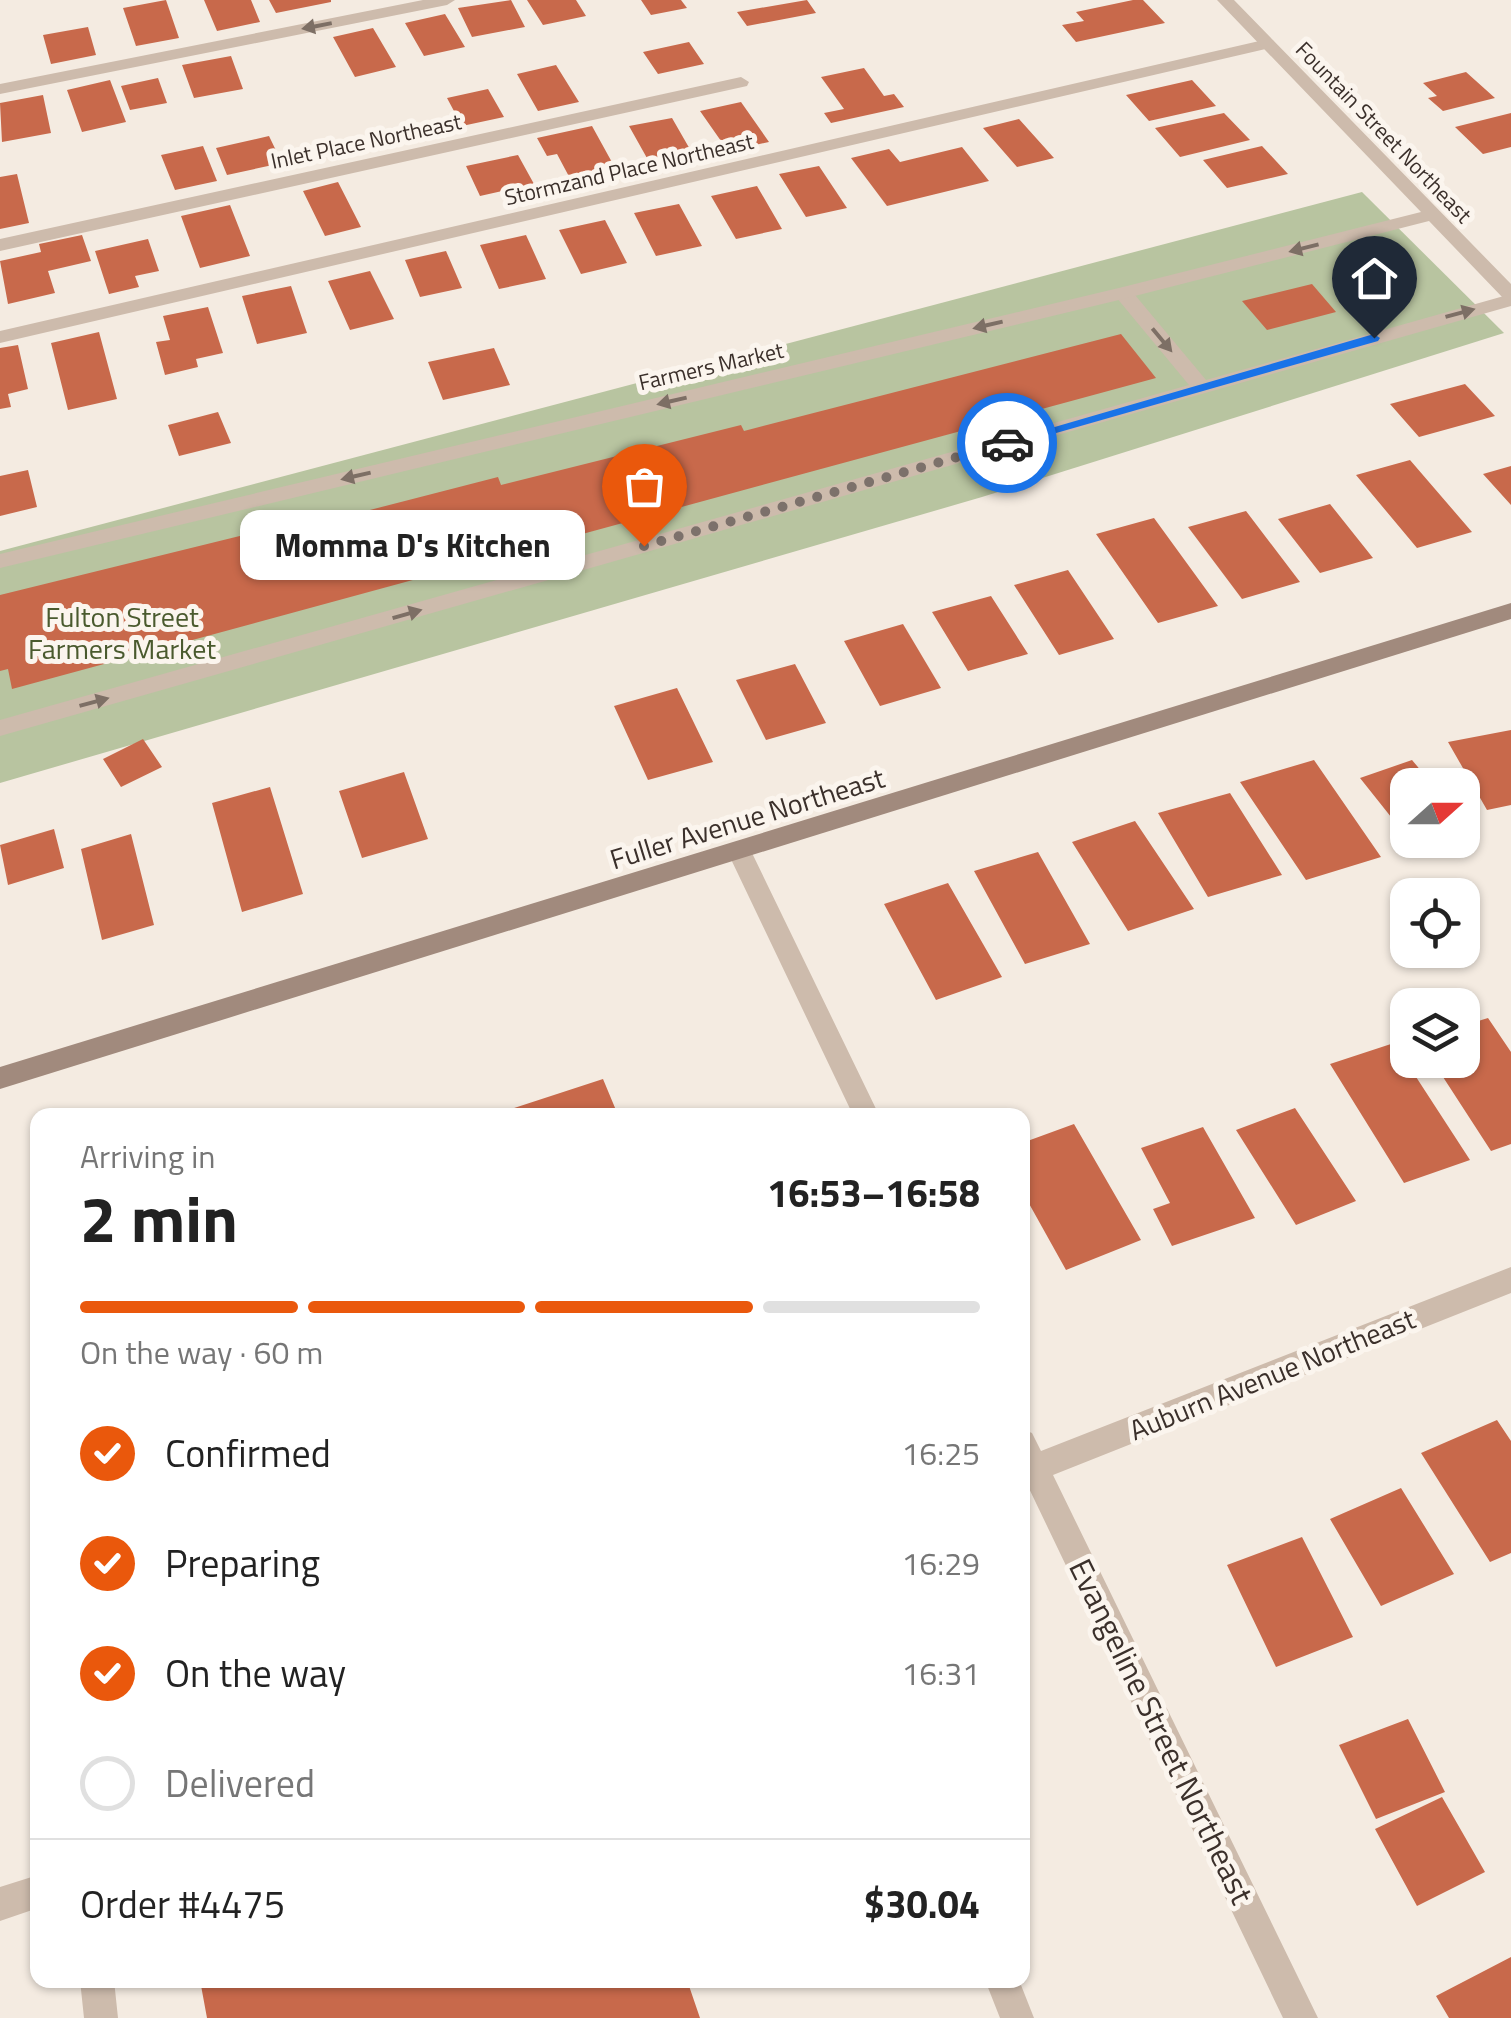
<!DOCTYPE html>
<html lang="en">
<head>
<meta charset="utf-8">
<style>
	:root { --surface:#fff; --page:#f6f6f6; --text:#222; --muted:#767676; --line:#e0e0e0; --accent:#ea580c }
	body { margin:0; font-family:"Titillium Web",sans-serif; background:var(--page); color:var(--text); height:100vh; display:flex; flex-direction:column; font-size:38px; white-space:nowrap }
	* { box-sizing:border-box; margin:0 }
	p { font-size:32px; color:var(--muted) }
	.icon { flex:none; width:55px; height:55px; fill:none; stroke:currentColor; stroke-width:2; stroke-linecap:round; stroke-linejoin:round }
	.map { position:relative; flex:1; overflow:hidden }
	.drawer { position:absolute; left:30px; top:1108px; width:1000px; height:880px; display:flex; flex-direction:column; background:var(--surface); border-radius:20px; box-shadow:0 2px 8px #0004 }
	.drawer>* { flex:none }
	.needle { width:65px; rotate:69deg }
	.buttons { position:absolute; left:1390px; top:768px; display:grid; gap:20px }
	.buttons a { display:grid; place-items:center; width:90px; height:90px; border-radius:20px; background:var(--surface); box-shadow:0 2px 8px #0004; font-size:50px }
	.pin { position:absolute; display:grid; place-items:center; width:85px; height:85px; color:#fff; margin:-102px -42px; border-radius:50% 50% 50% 0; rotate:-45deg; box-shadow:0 0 10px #0007 }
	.pin .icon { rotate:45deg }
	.courier { position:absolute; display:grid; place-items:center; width:100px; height:100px; margin:-50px; border:8px solid #1a73e8; border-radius:50%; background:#fff; color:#222; box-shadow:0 2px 12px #0007 }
	.bubble { position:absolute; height:70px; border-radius:20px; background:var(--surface); box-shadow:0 2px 8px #0004; font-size:32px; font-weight:700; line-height:70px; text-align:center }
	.headline em { font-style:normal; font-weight:700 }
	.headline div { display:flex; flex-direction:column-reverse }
	.headline { display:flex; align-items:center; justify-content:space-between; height:170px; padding:0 50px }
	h1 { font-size:65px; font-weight:700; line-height:75px }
	.bar { display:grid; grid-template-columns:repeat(4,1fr); gap:15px 10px; align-content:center; height:120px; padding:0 50px }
	.bar i { height:12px; border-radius:8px; background:var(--line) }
	.bar .selected { background:var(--accent) }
	.bar p { grid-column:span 4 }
	.line { display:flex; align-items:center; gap:25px; padding:0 50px; border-top:2px solid var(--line) }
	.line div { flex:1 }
	ol { padding:0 50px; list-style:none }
	li { display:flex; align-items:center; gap:30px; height:110px }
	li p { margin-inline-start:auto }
	li .icon { padding:10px; border-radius:50%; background:var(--accent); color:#fff; stroke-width:4 }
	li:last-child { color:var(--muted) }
	li i { width:55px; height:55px; border:5px solid var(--line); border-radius:50% }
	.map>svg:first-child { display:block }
</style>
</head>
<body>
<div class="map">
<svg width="1511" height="2018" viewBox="0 0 1511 2018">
	<rect width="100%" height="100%" fill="#f4ebe1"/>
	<path fill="#b8c4a0" d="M1362,192L1504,333L982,497L0,783V551Z"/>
	<path fill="#c8694b" d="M166,0L179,38L136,46L123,8Z
		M204,0H251L260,22L217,31Z
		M269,0H331V2L276,13Z
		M511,0L525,27L472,37L458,8Z
		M527,0H576L586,16L543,25Z
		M641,0H681L687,8L651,15Z
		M807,0L816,13L747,26L737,12Z
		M1133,0H1143L1165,23L1076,42L1062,25L1084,21L1076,12Z
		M445,14L465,47L424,56L405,23Z
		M88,27L96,55L51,64L43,35Z
		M373,28L396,67L355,77L333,37Z
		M689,42L704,64L658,74L643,52Z
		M231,56L243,89L194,98L182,65Z
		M556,65L579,102L538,111L517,74Z
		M864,68L884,96L894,94L904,107L831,123L824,113L844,109L821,77Z
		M1466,72L1495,98L1443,111L1428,98L1437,96L1423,83Z
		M158,78L167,103L130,110L121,86Z
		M110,80L126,122L82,132L67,90Z
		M1192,80L1216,106L1149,121L1126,95Z
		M488,89L504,117L462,126L447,98Z
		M43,95L51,133L2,142L0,103Z
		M741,102L769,142L728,151L700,111Z
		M1224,113L1250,140L1180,157L1155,128Z
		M1511,113V147L1483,154L1455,127Z
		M672,118L695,158L652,167L629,126Z
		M1019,119L1054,158L1017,167L983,128Z
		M592,126L619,175L573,184L557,154L547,156L537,138Z
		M269,136L282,163L227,175L216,148Z
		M203,146L217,181L175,190L161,155Z
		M1262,146L1288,174L1227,188L1203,160Z
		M962,147L989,181L887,206L851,158L889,149L900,162Z
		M518,155L534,184L480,196L466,166Z
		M819,166L847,208L806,217L779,174Z
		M17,174L29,223L0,229V177Z
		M338,182L361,227L325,236L303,191Z
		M757,186L782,229L736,239L711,196Z
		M679,204L702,246L656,256L634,213Z
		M230,205L250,256L200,268L181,216Z
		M605,220L627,263L581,274L559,230Z
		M82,235L91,261L48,271L55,293L8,304L0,261L41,252L39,244Z
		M526,235L546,279L499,289L480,245Z
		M148,239L159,271L135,276L139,287L109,294L95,251Z
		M446,251L462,288L420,297L405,260Z
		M370,271L394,319L350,330L328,281Z
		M1312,284L1336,312L1267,330L1242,301Z
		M291,286L307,333L257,344L242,296Z
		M208,307L223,353L196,359L198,367L165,375L156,342L170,340L163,316Z
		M99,332L117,399L68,410L51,343Z
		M1121,334L1156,378L12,689L8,669L0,671V595L264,530L265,537L498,477L501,485L741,425L744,431Z
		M18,345L28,389L8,394L11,407L0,409V348Z
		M494,348L510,385L443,400L428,362Z
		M1465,384L1495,416L1419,437L1390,404Z
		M218,412L231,443L179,456L168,425Z
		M1410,460L1472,532L1417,548L1356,475Z
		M1511,466V505L1483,474Z
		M28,470L37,507L0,516V476Z
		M1330,504L1373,558L1320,573L1278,519Z
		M1246,511L1300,582L1242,599L1188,527Z
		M1154,518L1218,606L1158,623L1096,534Z
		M1068,570L1114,639L1059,655L1014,585Z
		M991,596L1028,654L968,671L932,612Z
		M903,624L941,688L880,706L844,641Z
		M795,664L826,723L766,740L736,680Z
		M677,688L713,762L648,780L614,706Z
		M1511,730V805L1487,810L1448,742Z
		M143,739L162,767L121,787L103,759Z
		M1314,760L1381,857L1306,880L1240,782Z
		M1412,760L1433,785H1408V824L1399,827L1360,778Z
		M404,772L428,839L362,858L339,791Z
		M270,787L303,894L242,912L212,803Z
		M1230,793L1282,875L1208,897L1158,813Z
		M1135,821L1194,909L1128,931L1072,842Z
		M54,829L64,868L8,885L0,845Z
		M131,834L154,925L102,940L81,849Z
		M1038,852L1090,944L1025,964L974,871Z
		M948,883L1002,977L936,1000L884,904Z
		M1488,1018L1511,1052V1144L1491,1151L1432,1060H1462V1026Z
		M1394,1043L1470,1160L1404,1183L1330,1064Z
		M603,1079L618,1115H496V1114Z
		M1295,1108L1356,1201L1296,1225L1236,1130Z
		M1074,1124L1141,1240L1066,1270L1022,1191V1143Z
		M1203,1127L1255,1218L1172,1246L1153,1209L1170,1203L1141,1148Z
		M1497,1420L1511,1441V1553L1490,1562L1421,1453Z
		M1401,1488L1454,1574L1381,1606L1330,1519Z
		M1302,1537L1353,1637L1276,1667L1227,1565Z
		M1408,1719L1445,1792L1376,1819L1339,1745Z
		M1442,1797L1485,1872L1417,1906L1375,1829Z
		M1511,1957V2018H1449L1436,1996Z
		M200,1980H687L700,2018H207Z"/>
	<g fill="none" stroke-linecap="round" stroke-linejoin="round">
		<path fill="#cdbbac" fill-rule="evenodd" d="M1268,39L1274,41V47L0,343V331Z
			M741,77L749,82L747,86L0,251V239Z
			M1123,287L1130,289L1206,380L1511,294V306L0,736V720L1189,385L1116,297L1114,293Z
			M38,1875V1908L0,1921V1887Z
			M80,1980H114L118,2018H84Z
			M985,1980H1019L1034,2018H1000Z"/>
		<path fill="#cdbbac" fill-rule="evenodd" d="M423,0H455L447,5L0,94V84Z
			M1217,0H1234L1511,284V301L1504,299L1429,221L1123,299L0,568V554L1123,287L1421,212Z
			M740,844L748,846L752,853L879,1115H853L728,853L732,846Z
			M1511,1267V1293L1053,1475L1318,2018H1283L1024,1478L1022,1429L1032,1433L1041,1451Z"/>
		<path fill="#a18a7d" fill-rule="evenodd" d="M1511,603V619L0,1089V1067Z"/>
	</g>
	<defs><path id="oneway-solid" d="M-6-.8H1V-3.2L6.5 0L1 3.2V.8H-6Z" transform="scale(2.5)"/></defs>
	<g fill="#7d6f65">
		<use href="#oneway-solid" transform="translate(317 26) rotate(169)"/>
		<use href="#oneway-solid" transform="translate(1304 248) rotate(166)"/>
		<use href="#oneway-solid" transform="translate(1460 313) rotate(-15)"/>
		<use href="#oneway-solid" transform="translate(988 325) rotate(167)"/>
		<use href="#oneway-solid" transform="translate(1162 340) rotate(50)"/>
		<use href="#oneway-solid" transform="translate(672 401) rotate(167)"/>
		<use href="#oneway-solid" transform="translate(356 476) rotate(167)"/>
		<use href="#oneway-solid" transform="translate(407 614) rotate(-16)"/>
		<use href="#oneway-solid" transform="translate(94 702) rotate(-15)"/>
	</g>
	<path fill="#1a73e8" d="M1374,334L1380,338L1378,341L1007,447L1000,443Z"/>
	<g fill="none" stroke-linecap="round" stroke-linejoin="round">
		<path stroke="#7c716b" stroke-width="10" stroke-dasharray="0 18" d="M644,546L1007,443"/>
	</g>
	<g text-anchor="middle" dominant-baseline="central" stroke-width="10" stroke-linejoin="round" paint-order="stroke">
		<g font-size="22" fill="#3b302b" stroke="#fbf5ee">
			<text transform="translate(1384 132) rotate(46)">Fountain Street Northeast</text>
			<text transform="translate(366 141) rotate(-12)">Inlet Place Northeast</text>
			<text transform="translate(629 169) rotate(-13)">Stormzand Place Northeast</text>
			<text transform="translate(711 366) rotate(-13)">Farmers Market</text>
		</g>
		<g font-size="28" fill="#4a5a2e" stroke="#fbf5ee">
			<text x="122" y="616">Fulton Street<tspan x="122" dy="32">Farmers Market</tspan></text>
		</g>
		<g font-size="28" fill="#3b302b" stroke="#fbf5ee">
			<text transform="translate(747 818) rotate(-17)">Fuller Avenue Northeast</text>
			<text transform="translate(1272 1374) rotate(-22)">Auburn Avenue Northeast</text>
		</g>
		<g font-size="32" fill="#3b302b" stroke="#fbf5ee">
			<text transform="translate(1162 1731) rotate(64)">Evangeline Street Northeast</text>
		</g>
	</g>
</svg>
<div class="buttons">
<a><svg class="needle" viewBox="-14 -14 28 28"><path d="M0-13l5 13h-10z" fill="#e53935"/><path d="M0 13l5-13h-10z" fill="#767676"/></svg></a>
<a><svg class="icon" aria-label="locate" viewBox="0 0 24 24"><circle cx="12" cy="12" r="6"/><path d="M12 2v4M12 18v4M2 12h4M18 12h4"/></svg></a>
<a><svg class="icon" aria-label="layers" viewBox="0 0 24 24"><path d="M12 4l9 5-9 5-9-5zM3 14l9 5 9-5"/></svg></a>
</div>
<div class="pin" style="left:644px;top:546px;background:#ea580c"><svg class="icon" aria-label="bag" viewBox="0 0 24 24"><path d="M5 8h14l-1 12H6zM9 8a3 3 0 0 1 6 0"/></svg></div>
<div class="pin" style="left:1374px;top:338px;background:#1f2937"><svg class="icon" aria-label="home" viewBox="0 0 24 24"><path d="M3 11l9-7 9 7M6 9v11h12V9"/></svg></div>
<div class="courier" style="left:1007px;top:443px"><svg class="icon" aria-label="car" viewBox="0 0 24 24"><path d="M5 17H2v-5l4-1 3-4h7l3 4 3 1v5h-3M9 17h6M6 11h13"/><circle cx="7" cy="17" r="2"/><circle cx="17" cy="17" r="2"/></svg></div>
<div class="bubble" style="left:240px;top:510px;width:345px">Momma D's Kitchen</div>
<section class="drawer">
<div class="headline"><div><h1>2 min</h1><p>Arriving in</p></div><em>16:53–16:58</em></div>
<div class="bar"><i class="selected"></i><i class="selected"></i><i class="selected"></i><i></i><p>On the way · 60 m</p></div>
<ol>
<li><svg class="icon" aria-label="check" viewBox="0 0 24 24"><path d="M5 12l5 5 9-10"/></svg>Confirmed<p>16:25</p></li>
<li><svg class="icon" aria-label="check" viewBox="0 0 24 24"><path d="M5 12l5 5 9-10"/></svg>Preparing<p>16:29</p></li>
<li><svg class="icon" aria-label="check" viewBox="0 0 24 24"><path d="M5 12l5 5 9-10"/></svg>On the way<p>16:31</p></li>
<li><i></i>Delivered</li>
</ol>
<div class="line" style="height:130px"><div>Order #4475</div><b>$30.04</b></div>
</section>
</div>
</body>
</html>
